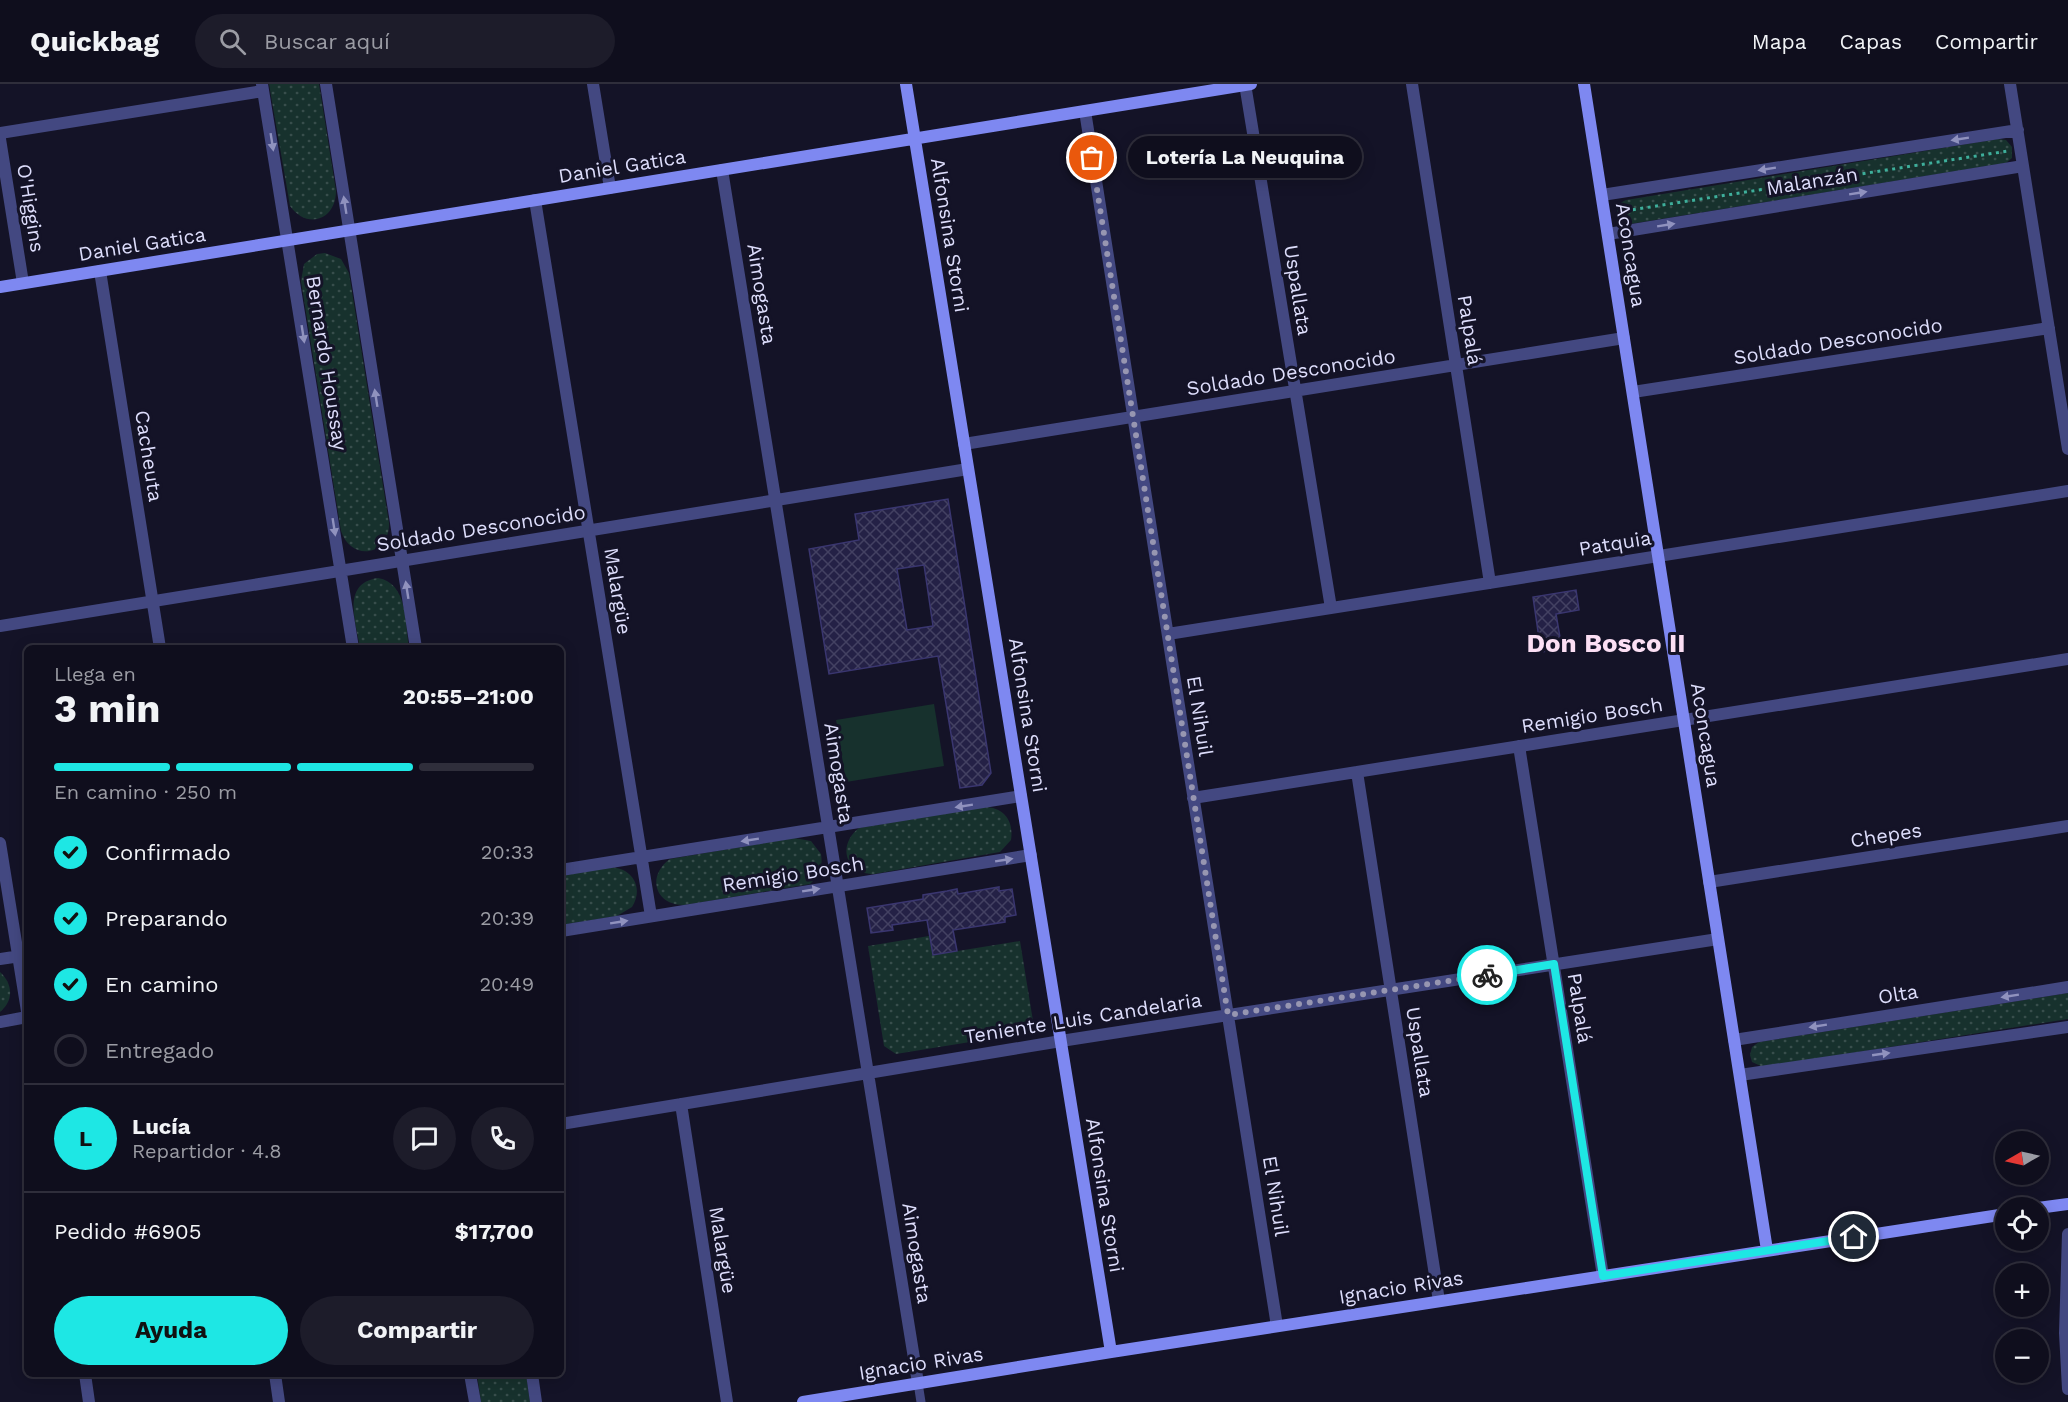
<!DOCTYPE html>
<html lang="es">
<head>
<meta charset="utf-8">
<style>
	:root { --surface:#0f0e1d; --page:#1d1c2a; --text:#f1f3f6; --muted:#9b9ca4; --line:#2f2e3b; --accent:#1ee7e4 }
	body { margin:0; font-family:"Work Sans",sans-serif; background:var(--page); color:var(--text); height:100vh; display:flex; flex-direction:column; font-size:22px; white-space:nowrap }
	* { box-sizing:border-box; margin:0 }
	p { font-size:20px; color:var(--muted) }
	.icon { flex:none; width:33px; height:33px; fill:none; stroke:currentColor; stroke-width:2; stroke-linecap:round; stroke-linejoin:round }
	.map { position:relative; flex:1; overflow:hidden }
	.panel { position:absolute; left:24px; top:561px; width:540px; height:732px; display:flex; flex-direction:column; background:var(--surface); border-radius:9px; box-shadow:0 3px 15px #0003,0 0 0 2px var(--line) }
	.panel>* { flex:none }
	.needle { width:39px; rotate:261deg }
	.tools { position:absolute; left:1995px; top:1047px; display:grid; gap:12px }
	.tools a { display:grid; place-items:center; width:54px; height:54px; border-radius:50%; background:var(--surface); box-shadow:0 3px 15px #0003,0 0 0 2px var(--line); font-size:30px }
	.pin { position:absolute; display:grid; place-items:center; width:51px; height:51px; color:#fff; margin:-26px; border:3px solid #fff; border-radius:50%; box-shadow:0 2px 6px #0007 }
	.courier { position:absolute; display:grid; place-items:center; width:60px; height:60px; margin:-30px; border:4px solid #1ee7e4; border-radius:50%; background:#fff; color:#222; box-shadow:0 2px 8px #0007 }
	.bubble { position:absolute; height:42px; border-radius:21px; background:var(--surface); box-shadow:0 3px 15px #0003,0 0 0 2px var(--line); font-size:20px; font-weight:700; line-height:42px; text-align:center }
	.head em { font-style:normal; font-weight:700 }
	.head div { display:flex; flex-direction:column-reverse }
	.head { display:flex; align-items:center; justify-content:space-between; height:102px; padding:0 30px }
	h1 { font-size:39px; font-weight:700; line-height:45px }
	.bar { display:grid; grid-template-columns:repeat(4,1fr); gap:9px 6px; align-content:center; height:72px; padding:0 30px }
	.bar i { height:8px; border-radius:4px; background:var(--line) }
	.bar .current { background:var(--accent) }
	.bar p { grid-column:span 4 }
	.line { display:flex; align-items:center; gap:15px; padding:0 30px; border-top:2px solid var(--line) }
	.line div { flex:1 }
	.round { display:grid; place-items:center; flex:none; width:63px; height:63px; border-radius:32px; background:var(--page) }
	ol { padding:0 30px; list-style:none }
	li { display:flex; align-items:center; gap:18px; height:66px }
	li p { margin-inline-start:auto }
	li .icon { padding:6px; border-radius:50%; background:var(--accent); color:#111; stroke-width:4 }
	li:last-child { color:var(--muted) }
	li i { width:33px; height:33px; border:3px solid var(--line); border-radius:50% }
	.action { display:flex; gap:12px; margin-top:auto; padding:12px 30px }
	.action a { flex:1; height:69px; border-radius:36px; background:var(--accent); color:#111; font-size:24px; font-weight:700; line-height:69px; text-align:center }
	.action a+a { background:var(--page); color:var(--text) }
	header { display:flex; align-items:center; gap:36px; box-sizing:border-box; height:84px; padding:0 30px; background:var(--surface); border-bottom:2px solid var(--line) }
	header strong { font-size:28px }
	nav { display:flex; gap:33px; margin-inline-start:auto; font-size:21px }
	.search { width:420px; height:54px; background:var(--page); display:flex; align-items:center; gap:15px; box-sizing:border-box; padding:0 21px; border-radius:33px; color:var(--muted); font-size:22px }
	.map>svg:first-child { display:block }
</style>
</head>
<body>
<header>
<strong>Quickbag</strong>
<div class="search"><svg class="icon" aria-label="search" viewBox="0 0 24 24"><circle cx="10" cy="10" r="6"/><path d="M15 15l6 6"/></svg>Buscar aquí</div>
<nav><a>Mapa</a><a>Capas</a><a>Compartir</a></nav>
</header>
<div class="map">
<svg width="2068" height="1318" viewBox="0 0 2068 1318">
	<defs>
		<pattern id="green-dots" width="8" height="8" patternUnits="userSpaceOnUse" patternTransform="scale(1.5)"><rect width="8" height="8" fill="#17312d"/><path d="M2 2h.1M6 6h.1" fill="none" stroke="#384e4c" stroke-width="1.8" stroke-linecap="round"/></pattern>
		<pattern id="building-cross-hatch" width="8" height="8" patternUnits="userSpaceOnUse" patternTransform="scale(1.5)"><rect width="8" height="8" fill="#242146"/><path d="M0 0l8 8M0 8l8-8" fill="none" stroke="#434162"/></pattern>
	</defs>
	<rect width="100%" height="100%" fill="#141327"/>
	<path fill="url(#green-dots)" d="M269,0H319L336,107C336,136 307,146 290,122Z
		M1998,55L2006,56L2012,63V74L2006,79L1630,140L1619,136C1615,128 1617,119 1626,116Z
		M325,169L341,175L349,189L389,439C390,472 351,478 341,447L301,197L304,180L317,170Z
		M378,494C408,499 405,539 409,564H360C356,538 341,499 378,494Z
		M984,723C1004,723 1014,737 1011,756L1000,768L874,790C845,790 837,761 859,744Z
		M794,754L811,757L821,770C823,783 820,791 810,800L685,821C655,822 646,792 670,775Z
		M610,783C633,784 644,804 632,823L617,832L561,841V791Z
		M929,852L933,871L1020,857L1033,937L1025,949L896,970L884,962L868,862Z
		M0,888C13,900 14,916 0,928Z
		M2068,909V935L1763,983L1752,978L1750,971L1752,963L1759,958Z
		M477,1290H526L530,1318H481Z"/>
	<path fill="#17312d" d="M934,620L944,682L846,698L836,636Z"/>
	<path fill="url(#building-cross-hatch)" stroke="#3a3670" stroke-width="1.5" fill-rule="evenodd" d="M948,415L991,689L982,701L960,704L938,572L829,590L809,465L859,456L855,430ZM924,481L933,542L907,546L897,485Z
		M1576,506L1579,526L1556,530L1562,565L1541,568L1533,513Z
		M999,803V807L1012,805L1016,831L1005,833V838L953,846L957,867L933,871L927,836L892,841L893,846L871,849L867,824L923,815V811L947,807L957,805L958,810Z"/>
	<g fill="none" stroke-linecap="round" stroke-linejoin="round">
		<path stroke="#3eaf9b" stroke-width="3" stroke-dasharray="3 4.5" stroke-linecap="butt" d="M1618,128L2008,67"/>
		<path stroke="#434881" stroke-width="9" d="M918,1299L921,1318"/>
		<path stroke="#434881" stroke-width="12" d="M262,0L353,564
			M326,0L416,564
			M593,0L610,104
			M1245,0L1331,524
			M1412,0L1490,499
			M2010,0L2068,365
			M1085,27L1277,1242
			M0,49L263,7
			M0,55L23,199
			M722,86L918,1299
			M1602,111L2018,46
			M535,116L651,832
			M1608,150L2023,82
			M100,187L160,564
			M1633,308L2049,244
			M964,360L1624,254
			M0,542L968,385
			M1168,550L2068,407
			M1519,662L1603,1192
			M1357,688L1439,1217
			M1193,714L2068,575
			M0,759L27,927
			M561,786L1021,712
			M1709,798L2068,742
			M561,847L1031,771
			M0,875L27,871
			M0,938L27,933
			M1734,956L2068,903
			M1740,991L2068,943
			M681,1020L727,1318
			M561,1040L1061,957L1718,855
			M2068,1150L2065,1249L2068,1305
			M85,1290L89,1318
			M275,1290L279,1318
			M470,1290L475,1318
			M532,1290L536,1318"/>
		<path stroke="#7e88f1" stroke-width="12" d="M906,0L1111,1268
			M1584,0L1767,1166
			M0,203L1251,0
			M2038,1124L2068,1120
			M803,1318L1111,1268L2006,1130"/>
	</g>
	<defs><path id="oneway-solid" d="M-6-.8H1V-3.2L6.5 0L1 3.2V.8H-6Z" transform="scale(1.5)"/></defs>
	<g fill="#9092be">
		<use href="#oneway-solid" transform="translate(1960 55) rotate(171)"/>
		<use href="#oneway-solid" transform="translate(272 58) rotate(81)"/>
		<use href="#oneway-solid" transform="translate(1767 85) rotate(171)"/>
		<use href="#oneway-solid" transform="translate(1858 109) rotate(-9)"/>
		<use href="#oneway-solid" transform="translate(345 121) rotate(-99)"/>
		<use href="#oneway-solid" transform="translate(1666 141) rotate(-9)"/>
		<use href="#oneway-solid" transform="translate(303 250) rotate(81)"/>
		<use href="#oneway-solid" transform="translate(376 314) rotate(-99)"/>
		<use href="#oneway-solid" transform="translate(334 443) rotate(81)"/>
		<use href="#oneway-solid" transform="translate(407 506) rotate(-99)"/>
		<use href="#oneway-solid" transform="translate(964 722) rotate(171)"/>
		<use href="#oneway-solid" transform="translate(750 756) rotate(171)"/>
		<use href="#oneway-solid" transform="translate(1004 776) rotate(-9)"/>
		<use href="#oneway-solid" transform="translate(811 806) rotate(-9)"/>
		<use href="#oneway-solid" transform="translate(619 838) rotate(-9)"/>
		<use href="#oneway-solid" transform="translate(2010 912) rotate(171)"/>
		<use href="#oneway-solid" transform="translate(1818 942) rotate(171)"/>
		<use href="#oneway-solid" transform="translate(1881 970) rotate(-8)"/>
	</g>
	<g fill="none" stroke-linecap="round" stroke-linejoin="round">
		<path stroke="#9796b1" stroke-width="6" stroke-dasharray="0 10.8" d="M1092,74L1228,931L1487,891"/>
		<path stroke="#1ee7e4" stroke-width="8" d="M1487,891L1554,880L1603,1192L1854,1153"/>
	</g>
	<g text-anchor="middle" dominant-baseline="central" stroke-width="6" stroke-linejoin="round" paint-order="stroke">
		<g font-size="20" fill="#ddddfb" stroke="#141327">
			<text transform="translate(622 82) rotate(-9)">Daniel Gatica</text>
			<text transform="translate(1812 97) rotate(-9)">Malanzán</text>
			<text transform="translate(31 124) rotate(81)">O'Higgins</text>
			<text transform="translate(950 151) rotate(81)">Alfonsina Storni</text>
			<text transform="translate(142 160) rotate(-9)">Daniel Gatica</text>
			<text transform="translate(1631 171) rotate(81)">Aconcagua</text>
			<text transform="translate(1298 206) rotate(81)">Uspallata</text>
			<text transform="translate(762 210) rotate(81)">Aimogasta</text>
			<text transform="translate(1470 246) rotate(81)">Palpalá</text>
			<text transform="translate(1838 257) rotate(-9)">Soldado Desconocido</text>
			<text transform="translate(327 279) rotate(81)">Bernardo Houssay</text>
			<text transform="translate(1291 288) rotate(-9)">Soldado Desconocido</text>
			<text transform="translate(149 372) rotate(81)">Cacheuta</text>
			<text transform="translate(481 444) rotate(-9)">Soldado Desconocido</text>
			<text transform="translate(1615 459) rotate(-9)">Patquia</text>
			<text transform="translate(618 507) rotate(81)">Malargüe</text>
			<text transform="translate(1028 631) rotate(81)">Alfonsina Storni</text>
			<text transform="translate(1592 631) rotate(-9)">Remigio Bosch</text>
			<text transform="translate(1200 632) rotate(81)">El Nihuil</text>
			<text transform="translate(1706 651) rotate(81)">Aconcagua</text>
			<text transform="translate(839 689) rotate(81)">Aimogasta</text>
			<text transform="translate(1886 751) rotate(-9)">Chepes</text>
			<text transform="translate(793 790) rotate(-9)">Remigio Bosch</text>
			<text transform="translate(1898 910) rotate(-9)">Olta</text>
			<text transform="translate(1580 924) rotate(81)">Palpalá</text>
			<text transform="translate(1083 934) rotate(-9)">Teniente Luis Candelaria</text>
			<text transform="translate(1420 968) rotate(81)">Uspallata</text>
			<text transform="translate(1105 1111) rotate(81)">Alfonsina Storni</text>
			<text transform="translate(1276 1112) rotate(81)">El Nihuil</text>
			<text transform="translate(723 1166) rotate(81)">Malargüe</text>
			<text transform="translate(917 1169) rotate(81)">Aimogasta</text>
			<text transform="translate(1401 1203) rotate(-9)">Ignacio Rivas</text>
			<text transform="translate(921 1279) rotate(-9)">Ignacio Rivas</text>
		</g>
		<g font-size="26" font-weight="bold" fill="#fcdff4" stroke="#141327">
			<text x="1606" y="559">Don Bosco II</text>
		</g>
	</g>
</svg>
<div class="tools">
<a><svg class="needle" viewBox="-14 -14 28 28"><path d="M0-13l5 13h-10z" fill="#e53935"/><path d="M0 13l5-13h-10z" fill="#9b9ca4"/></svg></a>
<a><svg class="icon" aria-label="locate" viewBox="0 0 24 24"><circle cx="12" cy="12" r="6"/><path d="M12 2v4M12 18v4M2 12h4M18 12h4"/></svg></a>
<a>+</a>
<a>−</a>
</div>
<div class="pin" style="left:1092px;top:74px;background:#ea580c"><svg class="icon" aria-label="bag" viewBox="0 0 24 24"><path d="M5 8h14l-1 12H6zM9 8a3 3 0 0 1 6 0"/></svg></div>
<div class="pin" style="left:1854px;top:1153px;background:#1f2937"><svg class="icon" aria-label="home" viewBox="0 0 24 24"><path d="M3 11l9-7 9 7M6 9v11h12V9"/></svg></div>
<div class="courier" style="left:1487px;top:891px"><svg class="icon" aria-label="bike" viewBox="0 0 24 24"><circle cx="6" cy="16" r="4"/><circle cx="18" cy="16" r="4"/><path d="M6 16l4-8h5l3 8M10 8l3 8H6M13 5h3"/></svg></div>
<div class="bubble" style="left:1128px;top:52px;width:234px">Lotería La Neuquina</div>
<section class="panel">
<div class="head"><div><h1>3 min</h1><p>Llega en</p></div><em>20:55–21:00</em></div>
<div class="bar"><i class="current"></i><i class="current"></i><i class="current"></i><i></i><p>En camino · 250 m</p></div>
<ol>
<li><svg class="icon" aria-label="check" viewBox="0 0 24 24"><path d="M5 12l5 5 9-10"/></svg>Confirmado<p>20:33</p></li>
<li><svg class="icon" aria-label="check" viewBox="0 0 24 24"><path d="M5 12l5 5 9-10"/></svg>Preparando<p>20:39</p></li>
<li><svg class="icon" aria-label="check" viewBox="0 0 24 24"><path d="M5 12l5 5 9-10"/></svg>En camino<p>20:49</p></li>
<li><i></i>Entregado</li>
</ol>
<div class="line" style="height:108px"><b class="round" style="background:var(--accent);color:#111">L</b><div><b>Lucía</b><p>Repartidor · 4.8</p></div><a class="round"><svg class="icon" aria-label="chat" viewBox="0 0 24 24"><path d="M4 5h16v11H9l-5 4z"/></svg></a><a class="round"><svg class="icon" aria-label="phone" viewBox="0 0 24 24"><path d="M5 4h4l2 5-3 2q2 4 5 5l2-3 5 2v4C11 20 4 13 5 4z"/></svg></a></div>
<div class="line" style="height:78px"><div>Pedido #6905</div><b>$17,700</b></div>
<div class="action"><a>Ayuda</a><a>Compartir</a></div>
</section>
</div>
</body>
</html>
